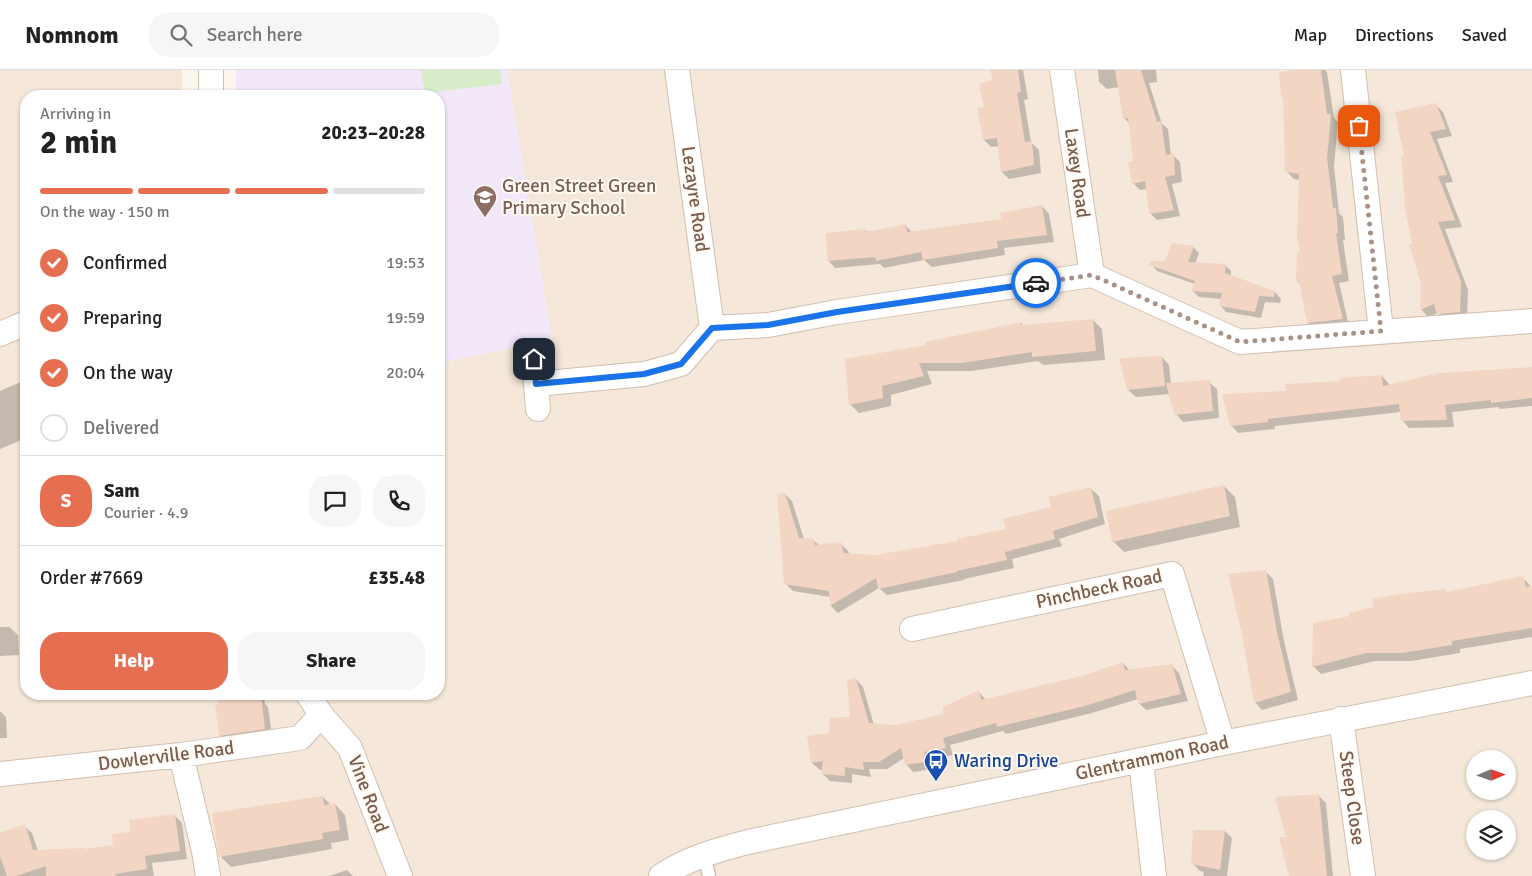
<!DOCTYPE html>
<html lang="en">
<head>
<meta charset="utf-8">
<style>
	:root { --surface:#fff; --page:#f6f6f6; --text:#222; --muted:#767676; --line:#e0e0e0; --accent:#e76f51 }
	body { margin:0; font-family:Signika,sans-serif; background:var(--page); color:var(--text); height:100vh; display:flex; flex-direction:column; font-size:19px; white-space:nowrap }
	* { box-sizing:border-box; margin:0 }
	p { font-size:16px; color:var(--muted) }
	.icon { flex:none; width:28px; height:28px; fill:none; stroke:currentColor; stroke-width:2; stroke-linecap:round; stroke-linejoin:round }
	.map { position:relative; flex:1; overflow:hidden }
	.side { position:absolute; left:20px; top:20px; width:425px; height:610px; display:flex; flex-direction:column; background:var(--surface); border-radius:20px; box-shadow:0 1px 4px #0004 }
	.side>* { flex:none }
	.needle { width:32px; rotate:88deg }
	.controls { position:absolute; left:1466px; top:680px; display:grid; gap:10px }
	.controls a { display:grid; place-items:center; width:50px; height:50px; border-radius:50%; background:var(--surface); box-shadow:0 1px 4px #0004; font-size:25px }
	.pin { position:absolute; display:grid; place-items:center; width:42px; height:42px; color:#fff; margin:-21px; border-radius:10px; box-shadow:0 2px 8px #0006 }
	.courier { position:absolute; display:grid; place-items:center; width:50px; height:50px; margin:-25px; border:4px solid #1a73e8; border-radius:50%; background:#fff; color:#222; box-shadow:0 1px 6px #0007 }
	.head em { font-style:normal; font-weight:700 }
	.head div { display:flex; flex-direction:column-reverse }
	.head { display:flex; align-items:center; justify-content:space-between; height:85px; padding:0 20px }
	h1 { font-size:32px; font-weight:700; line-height:38px }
	.bar { display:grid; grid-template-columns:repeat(4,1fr); gap:8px 5px; align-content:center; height:60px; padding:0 20px }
	.bar i { height:6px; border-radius:4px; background:var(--line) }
	.bar .active { background:var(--accent) }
	.bar p { grid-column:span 4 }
	.line { display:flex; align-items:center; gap:12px; padding:0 20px; border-top:1px solid var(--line) }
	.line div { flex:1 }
	.round { display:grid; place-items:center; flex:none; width:52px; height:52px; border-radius:20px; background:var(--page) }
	ol { padding:0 20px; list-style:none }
	li { display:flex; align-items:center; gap:15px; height:55px }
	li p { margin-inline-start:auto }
	li .icon { padding:5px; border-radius:50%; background:var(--accent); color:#fff; stroke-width:4 }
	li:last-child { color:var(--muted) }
	li i { width:28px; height:28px; border:2px solid var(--line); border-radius:50% }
	.button { display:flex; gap:10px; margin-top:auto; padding:10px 20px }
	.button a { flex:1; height:58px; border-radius:20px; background:var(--accent); color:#fff; font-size:20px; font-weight:700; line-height:58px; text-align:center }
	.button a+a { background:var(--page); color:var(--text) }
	header { display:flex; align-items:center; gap:30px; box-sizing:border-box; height:70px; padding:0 25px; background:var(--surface); border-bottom:1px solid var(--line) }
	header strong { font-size:24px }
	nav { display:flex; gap:28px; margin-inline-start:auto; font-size:18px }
	.search { width:350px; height:45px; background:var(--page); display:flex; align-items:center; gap:12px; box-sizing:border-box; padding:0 18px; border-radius:20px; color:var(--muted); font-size:19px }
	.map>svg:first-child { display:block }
</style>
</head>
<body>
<header>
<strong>Nomnom</strong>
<div class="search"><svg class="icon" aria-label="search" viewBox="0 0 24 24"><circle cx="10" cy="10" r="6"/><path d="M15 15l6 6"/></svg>Search here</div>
<nav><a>Map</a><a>Directions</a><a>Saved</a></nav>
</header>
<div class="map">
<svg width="1532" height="806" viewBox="0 0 1532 806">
	<rect width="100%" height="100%" fill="#fdf6ec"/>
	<path fill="#f5e8da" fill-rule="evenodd" d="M0,0H182V26H26V624H439V293L552,270L507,0H1532V806H0ZM1475,689H1508V721H1475ZM1475,749H1508V781H1475Z"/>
	<path fill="#f3e8fa" d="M236,0H507L552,270L439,293V26H236Z"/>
	<path fill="#d8ecc9" d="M421,0H500L502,14L425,23Z"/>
	<path fill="#0003" d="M992,0H1023L1028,29L1024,30L1031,72L1039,80L1041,103L1009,109L1002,102L999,76L991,77L984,70L985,38L995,11Z
		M1098,0H1156L1157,12L1149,13L1162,54L1168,59L1171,85H1173L1180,92L1182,112L1172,114L1180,146L1157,150L1150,143L1147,119L1140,120L1133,113L1134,92L1130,54L1124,48L1119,17L1107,19L1099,12Z
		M1296,0H1325L1327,2L1334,48L1338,52L1334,96L1339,143L1343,147L1345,170H1343L1349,211L1339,213L1349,256L1316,260L1308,253L1301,215L1297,211L1301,183L1300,110L1294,109L1287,102L1284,28L1282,26Z
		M1436,35L1443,42L1452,66L1437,69L1453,112L1445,113L1462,157L1445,159L1468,220L1467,249L1446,251L1438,243L1428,247L1421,239L1422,213L1413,175L1406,87Z
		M1042,136L1049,144L1054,172L1004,178L1005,185L932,197L924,190L884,198L880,194L835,198L828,190L865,160L868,162L906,156L912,162L1002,150Z
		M1193,177L1199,183L1195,194L1225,195L1231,201V207L1275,222L1281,229L1280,233L1265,232L1261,248L1226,242L1220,235L1222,229L1199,227L1193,221L1195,214L1157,201L1151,194L1166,193Z
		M1093,250L1102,259L1105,290L1043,295L1038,291L972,301H927L932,314L891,325V336L859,343L850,334L928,276L1021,253L1024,256Z
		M1162,287L1169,295L1171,314L1209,312L1217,319L1219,348L1183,352L1176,344L1170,324L1136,327L1128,320Z
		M1532,298V336L1500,339L1498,337L1452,342L1454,357L1409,358L1402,350L1401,342L1275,356V359L1238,363L1231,355L1288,322L1382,306L1389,314L1390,316Z
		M23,308H26V349L20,351L26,368L0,379V321L23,311Z
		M1224,416L1235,427L1240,457L1124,482L1113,471Z
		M1091,419L1099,426L1105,454L1059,469L1062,476L1012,489L1014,498L964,509V510L887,525L879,518L838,543L831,536L830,527L793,521L785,513V424L792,431L804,469L813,470L819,475L840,473L848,481L849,484L875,487L959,472L1008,460Z
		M1265,501L1273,509L1284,571L1298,630L1262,640L1255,632Z
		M1523,508L1532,518V567L1460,579V583L1411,591H1375L1321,604L1313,596L1350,547L1445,520L1447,523Z
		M0,557H9L18,565L19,585L0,586Z
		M1123,593L1130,601L1172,596L1179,603L1188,631L1146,640L1139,633L1138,629L1092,643L1006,664L1003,661L950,675L953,685L931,689L933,699L913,702L906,694L904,688L887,699H869L871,707L852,704V713L830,711L822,703L823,700H820L812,693L808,667L830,664L852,649L856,609L863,617L874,655L896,656L945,645L978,621L986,630L1085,606Z
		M217,624H263L265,634L268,637L272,666L228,673L220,665V635Z
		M0,641L6,647L7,668H0Z
		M1319,726L1326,733L1333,806H1290L1288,768Z
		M323,727L331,735L335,734L345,745L349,770L331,773L332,779L231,797L221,787Z
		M174,745L182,753L187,789L152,793L154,806H0V764L24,756L32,763L38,781L85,780L115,776L132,763Z
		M1225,761L1232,768L1227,806H1204L1203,802L1200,801L1192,793Z
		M347,800L353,806H329Z"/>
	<path fill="#f3d5c3" d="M990,0H1018L1021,22L1017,23L1025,72L1032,71L1034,95L1001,102L997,68L983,70L977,38L984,37L979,14L993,10Z
		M1115,0H1141L1157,52L1161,51L1166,85L1174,83L1175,105L1165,107L1174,140L1149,144L1145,111L1132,114L1128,92L1133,91L1128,48L1123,49Z
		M1291,0H1321L1327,44H1331L1327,88L1333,138H1336L1338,163H1336L1342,204L1332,206L1343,249L1307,253L1299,211H1296L1297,182H1300L1297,168L1299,104L1285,102L1283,26L1281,27L1279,3Z
		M1436,33L1446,59L1430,62L1447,105L1438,106L1455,150L1438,152L1461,212L1460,242L1437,244L1434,234L1420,240L1421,214L1409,174H1412L1404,133H1405L1401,87L1404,86L1395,42Z
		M1042,135L1047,165L997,171L998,178L923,190L921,182L876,191L875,187L827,191L826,163L865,159L866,162L906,154L907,162L1001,149L1000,143Z
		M1172,173L1194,176L1188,192L1226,194L1225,203L1275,221L1274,227L1259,226L1255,242L1219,236L1222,223L1191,221L1195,211L1149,195L1150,191H1165Z
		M1093,249L1096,281L1032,287V282L962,293H919L924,306L882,316L883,328L849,335L845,289L926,275L925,272L1021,252V255Z
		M1162,286L1165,316L1127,320L1119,288Z
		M1532,297V328L1491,333V330L1445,335L1447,350L1401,351L1399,334L1268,349V352L1230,356L1222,324L1286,321L1285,314L1340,311L1339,308L1382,305L1383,316L1439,303Z
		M1210,310L1213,341L1174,345L1166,313Z
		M1224,415L1230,446L1112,472L1106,441Z
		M1091,417L1098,447L1053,461L1055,469L1005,482L1007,490L957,501V502L878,519L876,508L830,536L829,521L784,514L777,424L785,423L799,468L814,469L815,475L841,472L844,483L875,485L958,471L957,469L1006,459L1003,449L1051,437L1048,427Z
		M1266,500L1277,562L1291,622L1254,633L1242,565L1228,504Z
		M1523,506L1526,517L1532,516V558L1452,571V575L1402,583H1366L1312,597L1313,553L1349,546V543L1373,537V529L1399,524L1446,519V522Z
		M1123,592L1125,600L1172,594L1181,624L1138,634L1135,620L1085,636L997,657L996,653L943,668L946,678L924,682L926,692L905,695L901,678L879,692H863L864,700L845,697V706L821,704L823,691L811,693L807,666L829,663L830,648L850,647L847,610L856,608L869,653L896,655L943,644V637L979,620L981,630L1085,605Z
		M216,624H261L265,659L219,666L215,634H219Z
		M1319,724L1327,806H1289L1279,767H1286L1275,727Z
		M323,726L324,735L335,733L340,760L322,763L323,769L219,787L212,743Z
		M175,744L180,781L145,786L147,799L115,804L116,806H46V796L16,806H7L0,786V763L25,754L33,780L84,778L85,779L113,775L112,764L130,762L129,750Z
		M1193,760H1225L1220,800L1191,794Z"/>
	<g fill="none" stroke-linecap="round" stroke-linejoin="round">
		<g stroke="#d1beb0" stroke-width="15">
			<path id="lane" d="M704,784L709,806"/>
		</g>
		<g stroke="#d1beb0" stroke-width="26">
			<path id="street" d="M211,0V26
				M677,0L712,258
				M1062,0L1092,205
				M1353,0L1381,261
				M0,264L26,253
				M534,289L538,339
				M536,314L644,304L681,294L712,258L768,255L837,242L1092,205L1240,272L1532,251
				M912,559L1172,504L1223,673
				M308,624L321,645L350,678L400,806
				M1341,649L1363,806
				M181,685L204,781L208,806
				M1141,691L1154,806
				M0,704L181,685L300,668L321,645
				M661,806C688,788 717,780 748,772L1223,673L1532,613"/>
		</g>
		<use href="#lane" stroke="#fff" stroke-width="12"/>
		<use href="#street" stroke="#fff" stroke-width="24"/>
	</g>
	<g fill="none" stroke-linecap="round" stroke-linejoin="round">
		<path stroke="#a89285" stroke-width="5" stroke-dasharray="0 9" d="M1036,213L1092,205L1240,272L1381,261L1359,56"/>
		<path stroke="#1a73e8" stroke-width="6" d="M534,289L536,314L644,304L681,294L712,258L768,255L837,242L1036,213"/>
	</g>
	<defs>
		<g id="school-pin" transform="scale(1.25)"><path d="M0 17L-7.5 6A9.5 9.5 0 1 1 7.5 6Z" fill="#8d6e63" stroke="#fffaf3"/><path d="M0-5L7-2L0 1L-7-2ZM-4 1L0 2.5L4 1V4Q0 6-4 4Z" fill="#fff"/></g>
		<g id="bus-pin" transform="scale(1.25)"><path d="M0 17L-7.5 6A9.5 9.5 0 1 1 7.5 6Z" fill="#1a4fb4" stroke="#fffaf3"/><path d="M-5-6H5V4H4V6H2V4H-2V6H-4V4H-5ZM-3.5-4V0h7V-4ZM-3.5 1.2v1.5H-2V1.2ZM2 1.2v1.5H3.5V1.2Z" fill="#fff"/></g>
	</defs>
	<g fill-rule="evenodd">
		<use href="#school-pin" x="485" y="127"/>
		<use href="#bus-pin" x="936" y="691"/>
	</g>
	<g text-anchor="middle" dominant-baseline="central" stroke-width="4" stroke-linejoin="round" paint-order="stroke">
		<g font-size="19" fill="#7a5c4d" stroke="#fffaf3">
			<text transform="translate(1077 103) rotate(82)">Laxey Road</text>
			<text transform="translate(695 129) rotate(82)">Lezayre Road</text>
			<text transform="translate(1099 519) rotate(-12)">Pinchbeck Road</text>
			<text transform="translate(166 686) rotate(-7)">Dowlerville Road</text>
			<text transform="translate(1152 688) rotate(-12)">Glentrammon Road</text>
			<text transform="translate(368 724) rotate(69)">Vine Road</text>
			<text transform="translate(1352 728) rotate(82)">Steep Close</text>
		</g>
		<g font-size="19" fill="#785e54" stroke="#fffaf3" text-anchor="start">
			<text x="502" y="116">Green Street Green<tspan x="502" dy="22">Primary School</tspan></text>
		</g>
		<g font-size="19" fill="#164399" stroke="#fffaf3" text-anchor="start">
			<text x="954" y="691">Waring Drive</text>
		</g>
	</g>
</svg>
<div class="controls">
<a><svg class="needle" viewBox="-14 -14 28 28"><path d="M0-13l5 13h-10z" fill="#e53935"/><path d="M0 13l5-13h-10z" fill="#767676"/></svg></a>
<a><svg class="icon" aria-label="layers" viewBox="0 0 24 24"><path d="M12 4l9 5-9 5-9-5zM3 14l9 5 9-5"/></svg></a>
</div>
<div class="pin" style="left:1359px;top:56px;background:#ea580c"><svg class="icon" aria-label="bag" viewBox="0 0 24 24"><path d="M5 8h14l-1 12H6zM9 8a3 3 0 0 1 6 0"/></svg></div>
<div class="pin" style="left:534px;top:289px;background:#1f2937"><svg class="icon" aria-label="home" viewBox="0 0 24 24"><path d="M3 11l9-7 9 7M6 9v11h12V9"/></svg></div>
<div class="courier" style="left:1036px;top:213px"><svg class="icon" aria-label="car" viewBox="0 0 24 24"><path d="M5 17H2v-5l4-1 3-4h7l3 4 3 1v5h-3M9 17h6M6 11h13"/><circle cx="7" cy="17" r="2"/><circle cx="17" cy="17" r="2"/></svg></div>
<section class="side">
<div class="head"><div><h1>2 min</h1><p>Arriving in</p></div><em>20:23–20:28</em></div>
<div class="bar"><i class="active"></i><i class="active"></i><i class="active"></i><i></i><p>On the way · 150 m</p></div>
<ol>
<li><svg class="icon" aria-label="check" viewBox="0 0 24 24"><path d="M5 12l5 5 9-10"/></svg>Confirmed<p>19:53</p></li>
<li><svg class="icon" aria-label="check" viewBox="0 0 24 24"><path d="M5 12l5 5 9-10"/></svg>Preparing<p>19:59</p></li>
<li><svg class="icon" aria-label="check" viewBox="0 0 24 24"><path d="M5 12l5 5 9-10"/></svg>On the way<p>20:04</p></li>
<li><i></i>Delivered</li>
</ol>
<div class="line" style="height:90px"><b class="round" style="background:var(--accent);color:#fff">S</b><div><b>Sam</b><p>Courier · 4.9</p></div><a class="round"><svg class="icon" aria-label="chat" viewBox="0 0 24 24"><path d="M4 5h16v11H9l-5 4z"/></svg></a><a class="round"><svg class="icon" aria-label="phone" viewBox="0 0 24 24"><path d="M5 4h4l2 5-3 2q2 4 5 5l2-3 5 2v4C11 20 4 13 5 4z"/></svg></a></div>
<div class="line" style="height:65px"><div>Order #7669</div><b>£35.48</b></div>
<div class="button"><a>Help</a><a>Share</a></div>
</section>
</div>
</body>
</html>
